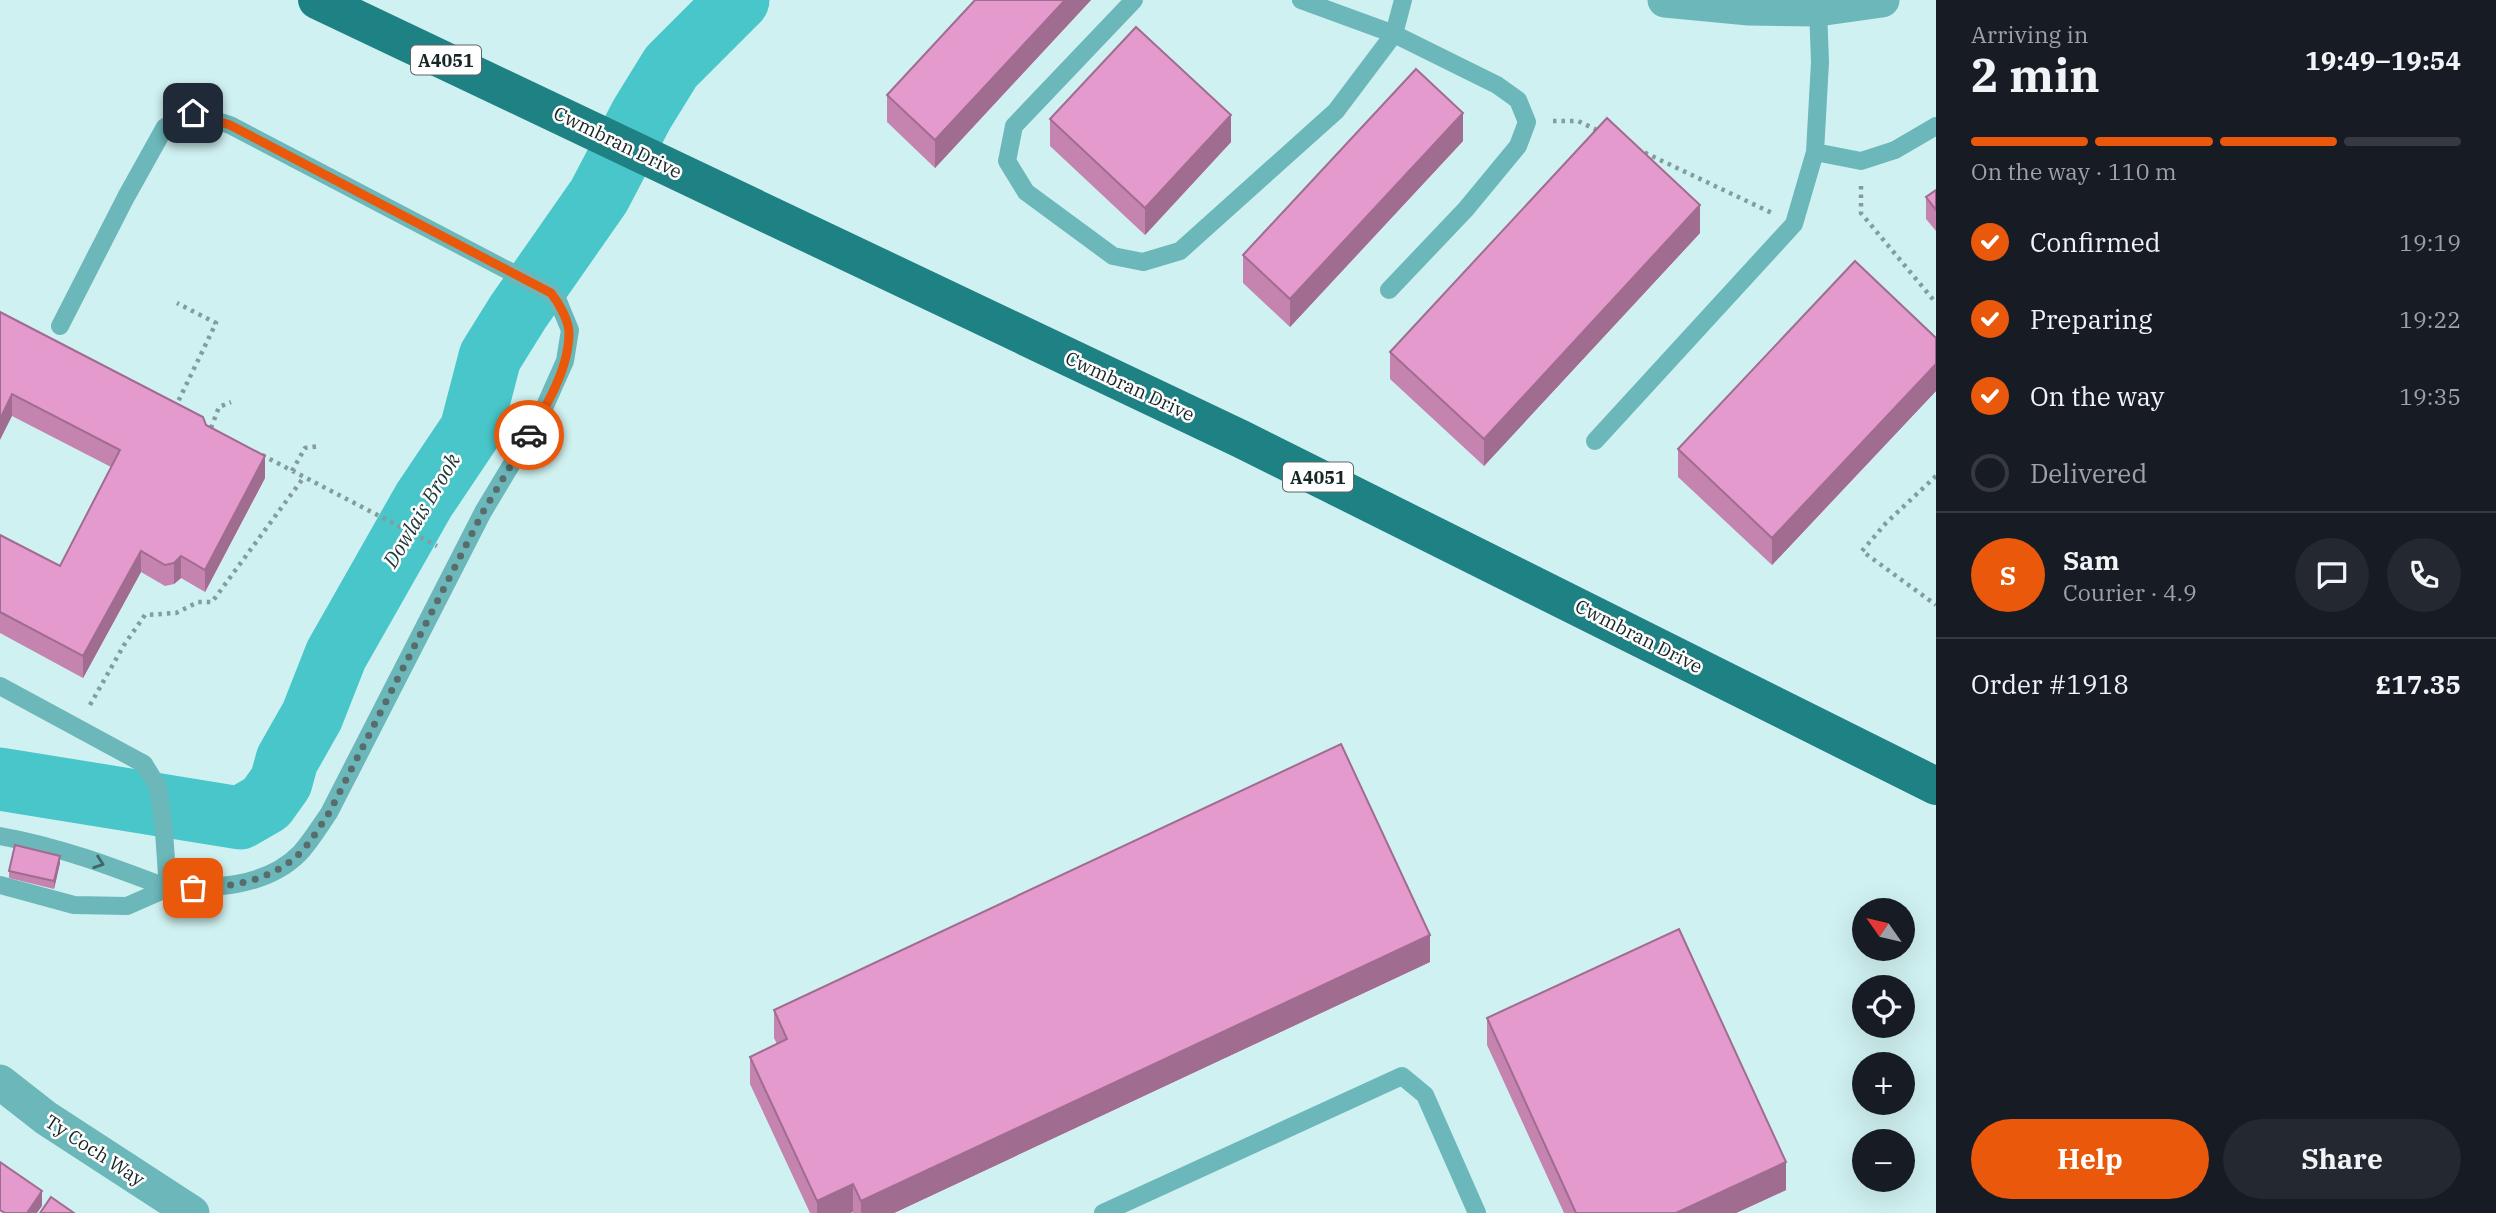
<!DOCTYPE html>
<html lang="en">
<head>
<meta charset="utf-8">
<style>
	:root { --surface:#171b24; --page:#242831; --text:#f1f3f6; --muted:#9ea1a6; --line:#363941; --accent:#ea580c }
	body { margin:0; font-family:"IBM Plex Serif",serif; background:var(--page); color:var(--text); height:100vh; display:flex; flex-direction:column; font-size:26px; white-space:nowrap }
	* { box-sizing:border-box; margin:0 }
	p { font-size:23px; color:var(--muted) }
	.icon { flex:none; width:38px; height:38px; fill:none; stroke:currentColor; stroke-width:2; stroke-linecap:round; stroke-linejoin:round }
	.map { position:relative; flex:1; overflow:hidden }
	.details { display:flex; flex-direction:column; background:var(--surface); width:560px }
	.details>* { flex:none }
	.needle { width:46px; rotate:304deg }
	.controls { position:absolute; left:1852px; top:898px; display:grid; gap:14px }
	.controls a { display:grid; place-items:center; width:63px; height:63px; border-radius:50%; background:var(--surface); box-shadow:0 7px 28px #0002; font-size:35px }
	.pin { position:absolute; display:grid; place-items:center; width:60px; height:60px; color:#fff; margin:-30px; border-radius:14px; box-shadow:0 4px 10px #0006 }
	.courier { position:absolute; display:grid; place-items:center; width:70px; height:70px; margin:-35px; border:5px solid #ea580c; border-radius:50%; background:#fff; color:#222; box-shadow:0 2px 9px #0007 }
	.head em { font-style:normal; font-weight:800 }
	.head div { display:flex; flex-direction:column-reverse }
	.head { display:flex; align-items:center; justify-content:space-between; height:119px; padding:0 35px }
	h1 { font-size:46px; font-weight:800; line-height:52px }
	.bar { display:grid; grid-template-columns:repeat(4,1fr); gap:10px 7px; align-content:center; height:84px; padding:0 35px }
	.bar i { height:9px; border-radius:5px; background:var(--line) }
	.bar .selected { background:var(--accent) }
	.bar p { grid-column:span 4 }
	.line { display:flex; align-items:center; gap:18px; padding:0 35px; border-top:2px solid var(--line) }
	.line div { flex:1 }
	.round { display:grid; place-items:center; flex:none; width:74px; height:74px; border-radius:37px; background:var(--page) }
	ol { padding:0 35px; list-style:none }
	li { display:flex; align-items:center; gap:21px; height:77px }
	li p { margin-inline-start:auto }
	li .icon { padding:7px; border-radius:50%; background:var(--accent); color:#fff; stroke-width:4 }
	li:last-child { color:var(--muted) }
	li i { width:38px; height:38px; border:4px solid var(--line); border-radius:50% }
	.button { display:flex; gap:14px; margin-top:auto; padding:14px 35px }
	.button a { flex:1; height:80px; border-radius:42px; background:var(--accent); color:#fff; font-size:28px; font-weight:800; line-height:80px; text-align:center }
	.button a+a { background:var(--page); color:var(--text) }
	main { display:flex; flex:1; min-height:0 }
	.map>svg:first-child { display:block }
</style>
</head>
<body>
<main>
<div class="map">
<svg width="1936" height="1213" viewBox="0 0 1936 1213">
	<rect width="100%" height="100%" fill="#d0f1f1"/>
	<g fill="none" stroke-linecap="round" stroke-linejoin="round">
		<path stroke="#48c6c9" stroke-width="63" d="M0,779L240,818L266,803L281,782L287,760L312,716L336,655L424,500L471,430L490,357L518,312L599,196L642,114L671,67L738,0"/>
		<path stroke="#849c9c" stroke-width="4.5" stroke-dasharray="3.5 5" stroke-linecap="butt" d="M1553,121H1578L1601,132
			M1637,149L1772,213
			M1861,186V213L1936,303
			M175,408L216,323L177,303
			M211,428L219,407L231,402
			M262,455L437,546
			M292,471L305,448L319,446
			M1936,476L1886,523L1862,551L1936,605
			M90,705L124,645L145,615L176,613L198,602H212L304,477"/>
		<path stroke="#6bb7b9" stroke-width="18" d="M1134,0L1014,126L1007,161L1026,192L1113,256L1143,262L1180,251L1336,111L1394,34L1403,0
			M1301,0L1394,34L1497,85L1518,100L1527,122L1518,146L1466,209L1389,290
			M1815,152L1861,161L1895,150L1936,126
			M1595,441L1794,224L1815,152L1820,62L1818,9
			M0,686L144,764L158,787L164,832L168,888C213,888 266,888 300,853C311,841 320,826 329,813L483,512L540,417L565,361L570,330L558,301L551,293L230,125L193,113L165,127L126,197L60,326
			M0,836C58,846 113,867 168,888L127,906L74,905L0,885
			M1103,1213L1402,1076L1425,1095L1477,1213"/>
		<path stroke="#6bb7b9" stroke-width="35" d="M1665,0L1749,8L1818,9L1882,0
			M0,1082L46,1118L192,1213"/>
		<path stroke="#1e8183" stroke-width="38" d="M317,0L1241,439L1936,786"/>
	</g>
	<path fill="#c484af" d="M975,0H1091L935,168L887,122V95Z
		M1050,119L1231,142L1145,235L1050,146Z
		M1463,141L1290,327L1243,283V255Z
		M1936,190V231L1926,219V197Z
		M1700,233L1484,466L1390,379V352Z
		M0,312L206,425L265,478L205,592L181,578L174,584L165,586L141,572L83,678L0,633V535L60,566L111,467L12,416Z
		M1936,338V391L1772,565L1678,477V449Z
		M60,863L54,889L9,878V871Z
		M1430,962L894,1213H853V1212L850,1213H810L750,1084V1057L777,1044L774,1038V1010Z
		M1487,1018L1786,1190L1736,1213H1564L1487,1045Z"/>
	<path fill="#a06c8f" d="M1065,0H1091L935,168V140Z
		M1463,113V141L1290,327V299Z
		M1231,115V142L1145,235V208Z
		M1700,205V233L1484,466V439Z
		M1936,364V391L1772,565V538Z
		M12,394V416L0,440V419Z
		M265,456V478L205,592V570Z
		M141,551V572L83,678V656Z
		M181,556V578L174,584V563Z
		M60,856V863L54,889V881Z
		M1430,935V962L894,1213H861V1201Z
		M1786,1162V1190L1736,1213H1676Z
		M853,1184V1212L850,1213H817V1201Z
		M42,1191V1206L37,1213H27Z"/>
	<path fill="#e49acc" stroke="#a06c8f" stroke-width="2" d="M975,0H1065L935,140L887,95Z
		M1136,27L1231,115L1145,208L1050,119Z
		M1416,69L1463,113L1290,299L1243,255Z
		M1607,118L1700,205L1484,439L1390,352Z
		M1936,190V210L1926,197Z
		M1855,261L1936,338V364L1772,538L1678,449Z
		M0,312L203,417L206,425L265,456L205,570L181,556L174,563L165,565L141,551L83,656L0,612V535L60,566L120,450L12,394L0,419Z
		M1341,744L1430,935L861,1201L853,1184L817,1201L750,1057L787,1039L774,1010Z
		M15,845L60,856L54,881L9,871Z
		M1679,929L1786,1162L1676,1213H1576L1487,1018Z
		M0,1162L42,1191L27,1213H5L0,1210Z
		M51,1197L74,1213H40Z"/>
	<defs><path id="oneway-chevron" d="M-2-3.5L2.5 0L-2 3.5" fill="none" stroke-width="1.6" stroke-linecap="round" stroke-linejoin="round" transform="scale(1.75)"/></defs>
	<use stroke="#3d6768" href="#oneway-chevron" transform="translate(99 863) rotate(19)"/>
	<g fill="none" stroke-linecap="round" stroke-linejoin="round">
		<path stroke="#586c6c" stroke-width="7" stroke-dasharray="0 12.6" d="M193,888C230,888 273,880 300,853C311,842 320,826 329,813L483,512L529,435"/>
		<path stroke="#ea580c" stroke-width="9" d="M193,113L230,125L551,293C559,303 569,321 569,333C569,368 547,405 529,435"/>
	</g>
	<g text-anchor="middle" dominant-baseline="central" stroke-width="5" stroke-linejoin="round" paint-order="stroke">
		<g fill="#fff" stroke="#5d6666" stroke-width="2">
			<rect x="411" y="45.5" width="70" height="29" rx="5"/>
			<rect x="1283" y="462.5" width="70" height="29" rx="5"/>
		</g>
		<g font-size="18" font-weight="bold" fill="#182525">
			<text x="446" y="60">A4051</text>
			<text x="1318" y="477">A4051</text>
		</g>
		<g font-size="19" fill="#182525" stroke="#fff">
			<text transform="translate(618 142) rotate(26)">Cwmbran Drive</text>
			<text transform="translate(1130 386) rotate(25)">Cwmbran Drive</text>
			<text transform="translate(1639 636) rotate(27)">Cwmbran Drive</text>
			<text transform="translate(95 1150) rotate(33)">Ty Coch Way</text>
		</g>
		<g font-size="21" font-style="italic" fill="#1f3536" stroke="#fff">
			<text transform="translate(421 510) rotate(-59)">Dowlais Brook</text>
		</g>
	</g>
</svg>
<div class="controls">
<a><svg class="needle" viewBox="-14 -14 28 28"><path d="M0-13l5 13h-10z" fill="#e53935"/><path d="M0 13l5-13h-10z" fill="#9ea1a6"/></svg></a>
<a><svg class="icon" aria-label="locate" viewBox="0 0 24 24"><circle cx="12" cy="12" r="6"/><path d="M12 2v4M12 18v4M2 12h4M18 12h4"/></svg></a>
<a>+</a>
<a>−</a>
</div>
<div class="pin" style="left:193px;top:888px;background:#ea580c"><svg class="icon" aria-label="bag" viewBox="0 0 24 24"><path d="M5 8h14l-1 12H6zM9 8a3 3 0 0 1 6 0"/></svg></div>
<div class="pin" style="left:193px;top:113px;background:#1f2937"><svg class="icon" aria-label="home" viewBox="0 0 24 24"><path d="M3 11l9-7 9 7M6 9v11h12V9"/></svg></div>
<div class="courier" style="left:529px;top:435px"><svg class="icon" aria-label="car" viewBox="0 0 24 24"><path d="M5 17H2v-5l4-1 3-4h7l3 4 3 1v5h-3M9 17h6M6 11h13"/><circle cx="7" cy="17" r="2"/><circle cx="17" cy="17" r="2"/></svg></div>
</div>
<section class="details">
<div class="head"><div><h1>2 min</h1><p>Arriving in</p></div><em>19:49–19:54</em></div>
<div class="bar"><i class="selected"></i><i class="selected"></i><i class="selected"></i><i></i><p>On the way · 110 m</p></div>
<ol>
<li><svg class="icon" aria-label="check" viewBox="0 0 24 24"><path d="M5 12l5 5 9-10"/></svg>Confirmed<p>19:19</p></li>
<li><svg class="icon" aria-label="check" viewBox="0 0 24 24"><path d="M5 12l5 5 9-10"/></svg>Preparing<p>19:22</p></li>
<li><svg class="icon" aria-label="check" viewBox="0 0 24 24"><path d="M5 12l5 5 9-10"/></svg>On the way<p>19:35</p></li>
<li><i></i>Delivered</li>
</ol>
<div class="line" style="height:126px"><b class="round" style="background:var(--accent);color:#fff">S</b><div><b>Sam</b><p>Courier · 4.9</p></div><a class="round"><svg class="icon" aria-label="chat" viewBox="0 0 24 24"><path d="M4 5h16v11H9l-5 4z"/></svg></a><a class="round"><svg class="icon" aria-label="phone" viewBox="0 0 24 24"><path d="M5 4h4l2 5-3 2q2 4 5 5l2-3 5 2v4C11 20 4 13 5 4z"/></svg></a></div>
<div class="line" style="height:91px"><div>Order #1918</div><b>£17.35</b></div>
<div class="button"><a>Help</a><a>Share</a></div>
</section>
</main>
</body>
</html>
